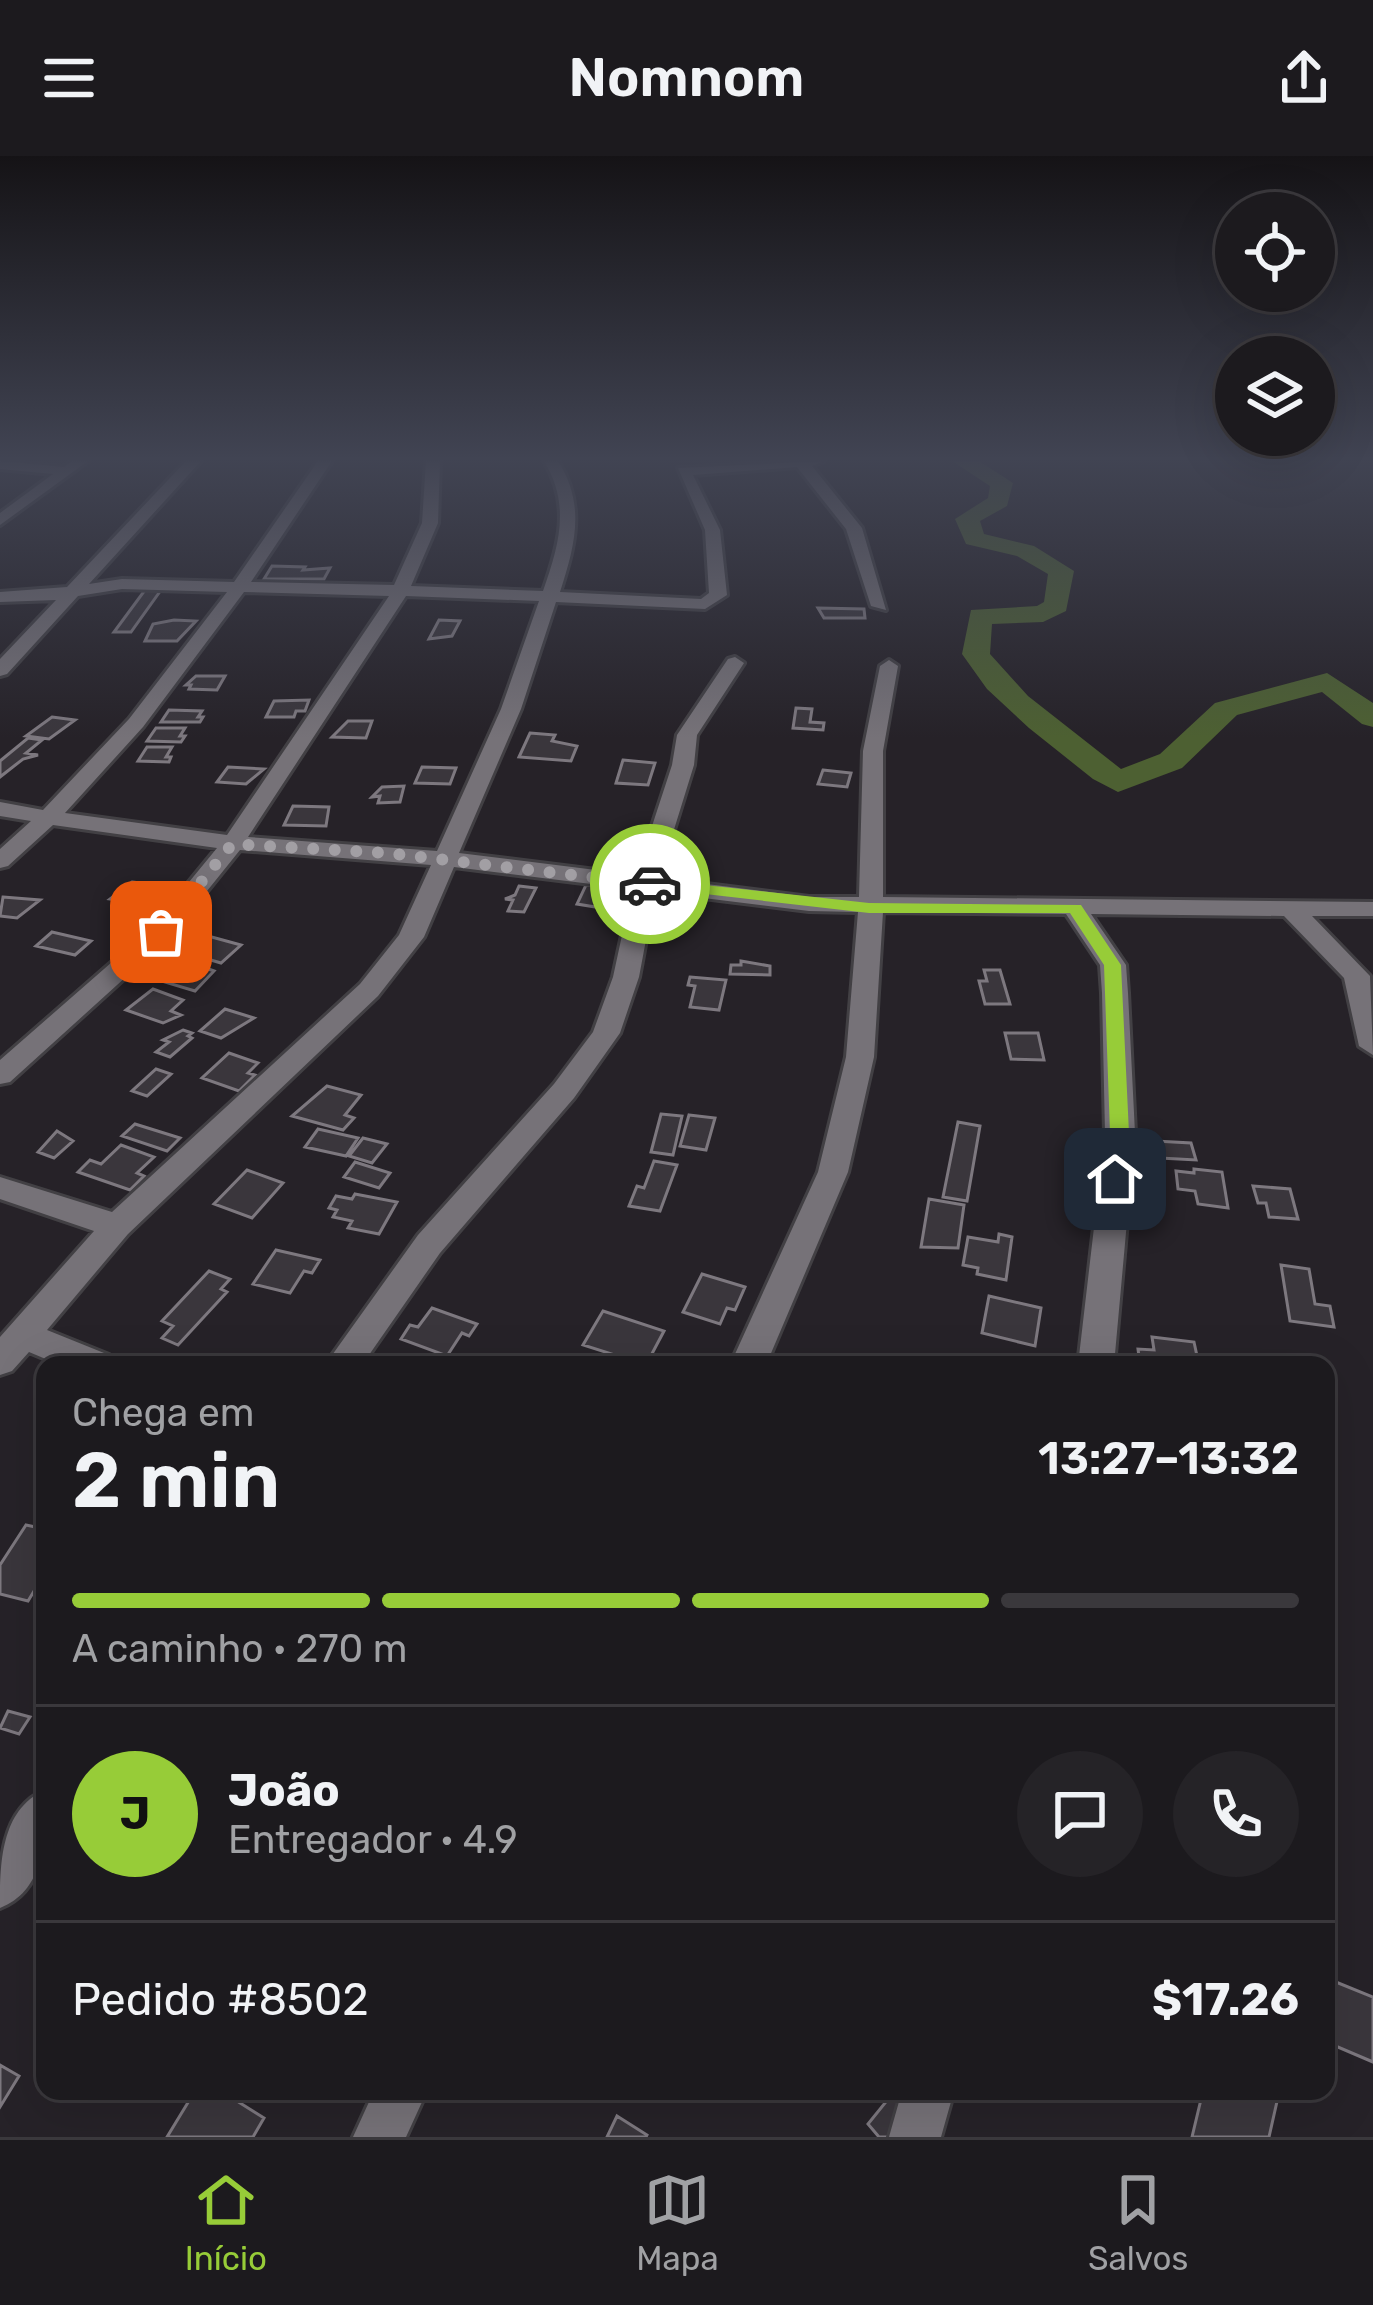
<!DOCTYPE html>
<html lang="pt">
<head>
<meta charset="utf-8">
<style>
	:root { --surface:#1c1a1e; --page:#252327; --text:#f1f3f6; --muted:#a0a1a4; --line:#3a383c; --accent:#97cc38 }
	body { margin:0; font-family:Rubik,sans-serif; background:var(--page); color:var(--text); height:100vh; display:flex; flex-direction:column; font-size:45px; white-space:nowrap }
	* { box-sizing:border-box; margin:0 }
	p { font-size:39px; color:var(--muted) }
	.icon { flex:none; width:66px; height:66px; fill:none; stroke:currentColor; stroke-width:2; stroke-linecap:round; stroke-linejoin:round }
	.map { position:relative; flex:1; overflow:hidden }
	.side { position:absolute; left:36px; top:1200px; width:1299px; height:744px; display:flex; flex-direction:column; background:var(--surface); border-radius:24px; box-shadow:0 12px 48px #0002,0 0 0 3px var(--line) }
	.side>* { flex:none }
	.controls { position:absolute; left:1215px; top:36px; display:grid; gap:24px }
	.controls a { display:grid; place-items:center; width:120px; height:120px; border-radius:50%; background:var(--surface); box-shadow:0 12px 48px #0002,0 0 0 3px var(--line); font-size:60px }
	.pin { position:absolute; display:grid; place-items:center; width:102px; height:102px; color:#fff; margin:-51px; border-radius:24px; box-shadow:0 6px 18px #0006 }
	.courier { position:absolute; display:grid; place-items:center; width:120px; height:120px; margin:-60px; border:9px solid #97cc38; border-radius:50%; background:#fff; color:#222; box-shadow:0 3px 15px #0007 }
	.head em { font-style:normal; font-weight:600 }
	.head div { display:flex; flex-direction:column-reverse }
	.head { display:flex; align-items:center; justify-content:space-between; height:204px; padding:0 36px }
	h1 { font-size:78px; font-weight:600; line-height:90px }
	.bar { display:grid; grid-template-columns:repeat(4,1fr); gap:18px 12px; align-content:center; height:144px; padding:0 36px }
	.bar i { height:15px; border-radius:9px; background:var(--line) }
	.bar .selected { background:var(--accent) }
	.bar p { grid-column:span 4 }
	.line { display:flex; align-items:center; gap:30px; padding:0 36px; border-top:3px solid var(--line) }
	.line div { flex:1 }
	.round { display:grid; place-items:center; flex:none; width:126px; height:126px; border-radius:63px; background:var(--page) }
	header { display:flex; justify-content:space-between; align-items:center; height:156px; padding:0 36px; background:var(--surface); font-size:54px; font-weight:600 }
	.tab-bar { display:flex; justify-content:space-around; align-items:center; height:168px; border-top:3px solid var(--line); background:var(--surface); font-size:33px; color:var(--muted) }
	.tab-bar a { display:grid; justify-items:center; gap:6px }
	.tab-bar .selected { color:var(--accent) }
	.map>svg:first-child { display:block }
</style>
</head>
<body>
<header><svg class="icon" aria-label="menu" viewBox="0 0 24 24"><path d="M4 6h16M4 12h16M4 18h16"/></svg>Nomnom<svg class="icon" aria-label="share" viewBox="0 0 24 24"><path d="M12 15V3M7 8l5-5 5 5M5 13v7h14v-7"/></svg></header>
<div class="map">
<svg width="1373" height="1981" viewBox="0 0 1373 1981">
	<rect width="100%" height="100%" fill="#262228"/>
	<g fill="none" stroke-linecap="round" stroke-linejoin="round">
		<path fill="#4d6032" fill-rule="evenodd" d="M952,305H979L1013,327L1007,350L980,365L984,378L1034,390L1074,415L1066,455L1043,466L992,468L990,498L1028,540L1121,613L1160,598L1215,547L1327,517L1373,547V571L1362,568L1322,536L1237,559L1182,612L1118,636L1093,623L1029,572L987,533L962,498L971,454L1037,450L1044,446L1048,418L1017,400L966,388L955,363L988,342L990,330Z"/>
	</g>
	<path fill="#3a363c" stroke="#7d787f" stroke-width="3" d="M272,410L305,411L303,414L330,412L324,423H264Z
		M145,434H161L131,476H114Z
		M818,452L864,453L865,462H824Z
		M174,464L196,465L177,485H145L153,468Z
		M439,464L460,465L452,480L429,483Z
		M196,520H225L217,534L189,533L191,529H186Z
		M309,544L305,555H296L294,561H266L274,545Z
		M796,552L812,553L810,566L824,567L823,574L793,572Z
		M169,554L202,555L198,561H203L200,566H161Z
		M52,561L75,564L49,583L26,580Z
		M348,565H372L366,582L332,581Z
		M156,572H185L180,580H185L181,586L147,585Z
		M530,577L555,579L552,585L577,590L571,605L519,601Z
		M28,582L42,584L26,597L38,599L23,603L0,621V605Z
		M147,591H172L166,601H171L169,606L138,605Z
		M623,604L655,607L648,629L616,627Z
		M228,611L264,613L246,628L217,626Z
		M422,611L456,612L450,628L415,627Z
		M823,614L851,617L847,631L818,628Z
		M404,630L400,646L378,647L380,640L372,641L382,631Z
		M293,650L329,651L326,670L284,669Z
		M132,726L166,730L153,749L110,743Z
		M586,729L618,733L608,753L577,748Z
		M519,730L536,732L524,756L508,755L513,744L505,743L515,739Z
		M3,741L40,744L17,762L0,760Z
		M52,776L91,785L75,799L36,790Z
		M208,780L241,789L221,807L187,797Z
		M175,801L214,815L195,835L158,824L171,814L163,811Z
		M741,805L770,810V819L730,818L731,809H741Z
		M984,814H1000L1010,848H985L979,825H987Z
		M690,821L726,824L719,854L690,851L695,830L688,829Z
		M153,833L183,844L171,855L181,859L163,867L126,854Z
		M225,853L254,862L221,882L200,875Z
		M183,874L192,877L188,880L192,882L170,901L156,896L169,886L163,884Z
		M1005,877H1038L1044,904L1011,903Z
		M229,897L258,907L248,917L255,919L239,935L202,922Z
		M156,913L171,918L147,940L132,935Z
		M327,930L361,939L345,959L354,962L343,974L292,960Z
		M661,958L682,960L673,999L651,996Z
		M689,959L715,962L706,994L680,990Z
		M958,966L980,970L967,1045L943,1041Z
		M135,968L180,982L167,995L122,980Z
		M318,973L358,982L346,1000L305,991Z
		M57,975L73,985L54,1002L38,996Z
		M363,982L387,988L372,1007L349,1000Z
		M1155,985L1191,987L1196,1004L1160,1002Z
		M121,989L154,1001L137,1017L144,1020L130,1034L78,1016L90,1004L101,1008Z
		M654,1005L677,1009L660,1055L629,1050L637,1030L644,1032Z
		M355,1006L390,1017L379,1032L344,1021Z
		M1194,1013L1222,1016L1228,1052L1198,1048L1195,1035L1178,1033L1176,1015L1194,1017Z
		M247,1014L283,1027L252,1062L214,1048Z
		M1253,1030L1290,1033L1298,1063L1269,1061L1266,1047H1258Z
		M355,1038L397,1046L379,1078L348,1072L352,1065L333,1061L337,1054L329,1052L336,1040L352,1043Z
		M929,1043L964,1049L958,1092L921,1091Z
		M999,1078L1012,1081L1006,1124L977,1118L978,1112L963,1109L968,1081L998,1086Z
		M276,1094L320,1104L312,1117L304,1115L290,1137L253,1128Z
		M1281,1109L1309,1113L1315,1148L1330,1150L1334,1171L1290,1165Z
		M209,1115L230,1123L221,1133L227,1136L178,1189L162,1182L173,1170L162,1165Z
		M702,1118L745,1131L735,1154L727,1152L720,1168L683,1156Z
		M989,1140L1041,1152L1035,1190L982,1177Z
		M432,1152L477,1168L469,1180L462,1177L447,1200L401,1183L410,1169L418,1171Z
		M603,1155L664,1175L646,1209L583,1189Z
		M1152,1181L1194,1186L1197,1200L1191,1199L1192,1209L1140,1208L1138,1193L1154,1194Z
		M26,1369L45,1373V1417L28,1445L0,1438V1409Z
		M8,1555L30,1561L19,1578L0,1572Z
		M1326,1822L1373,1841V1906L1326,1886Z
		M0,1909L19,1920L0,1951Z
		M195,1935H221L264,1962L253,1981H167Z
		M1203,1935H1267L1278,1941L1269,1981H1192Z
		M893,1937L910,1957L892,1981H879L868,1968Z
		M617,1960L647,1979L646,1981H607Z"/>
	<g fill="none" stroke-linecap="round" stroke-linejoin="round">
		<g stroke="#424044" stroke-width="6">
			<path id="minor" d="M0,305L64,311L72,305H88L0,369V357L53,318L0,313Z
				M186,305H201L89,428L122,423L234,426L318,305H332L251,426L394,429L422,367L426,305H440L438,367L411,430L543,435C559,389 571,349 544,305H558C586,349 575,389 560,436L701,443L709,437L705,374L678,312L824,305L812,310L862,372L886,454L871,450L846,373L797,311L693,319L720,374L727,439L705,453L556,446L521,553L459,697L636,719L672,609L677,579L728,503L735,501L744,507L697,579L694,609L659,722L809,741H859L863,595L880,510L889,504L898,510L883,595V741L1373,746V760H1312L1370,820L1373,899L1359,890L1344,822L1284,760L1091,758L1126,809L1128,837L1135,977L1114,1209H1078L1105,977L1102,837L1100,809L1066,758L883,756L874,901L848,1016L766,1209H730L818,1016L846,901L858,756L809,755L655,736L639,821L620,877L574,942L440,1097L362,1209H325L418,1079L554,928L593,876L613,821L632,733L454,711L424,781L378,840L128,1078L47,1174L109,1199L115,1209H60L29,1196L12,1215L0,1219V1181L94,1075L0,1043V1021L112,1056L360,828L399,779L431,709L240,694L170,781L10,926L0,928V904L152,771L217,692L53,669L8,710L0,712V693L31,665L0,660V646L43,654L129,563L227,436L122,433L78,440L7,518L0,520V503L56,444L0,446V436L67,431ZM244,436L389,440L227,679L65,657L143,571ZM406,440L539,445L501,553L437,695L248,681Z
				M45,1634C45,1678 48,1733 0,1752C0,1709 0,1654 45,1634Z
				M374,1935H427L406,1981H353Z
				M902,1935H954L941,1981H889Z"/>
		</g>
		<use href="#minor" fill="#767278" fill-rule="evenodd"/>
	</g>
	<linearGradient id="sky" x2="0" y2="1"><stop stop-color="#151316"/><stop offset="0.52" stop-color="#414453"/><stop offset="1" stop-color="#414453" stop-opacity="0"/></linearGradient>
	<rect width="1373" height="582" fill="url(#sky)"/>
	<path fill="#97cc38" d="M650,723L869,747L1081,749L1121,809L1129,977L1122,1028L1115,1030L1105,1023L1110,977L1104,809L1070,757H869L644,731L642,728Z"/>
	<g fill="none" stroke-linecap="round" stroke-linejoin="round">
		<path stroke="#a29fa4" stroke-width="12" stroke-dasharray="0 21.6" d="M161,776L232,688L386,697L650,728"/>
	</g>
</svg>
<div class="controls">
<a><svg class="icon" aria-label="locate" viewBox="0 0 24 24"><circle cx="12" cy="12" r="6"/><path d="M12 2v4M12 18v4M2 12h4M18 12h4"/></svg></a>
<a><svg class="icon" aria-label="layers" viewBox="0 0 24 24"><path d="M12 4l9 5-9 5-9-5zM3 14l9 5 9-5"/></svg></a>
</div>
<div class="pin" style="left:161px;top:776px;background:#ea580c"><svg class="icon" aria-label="bag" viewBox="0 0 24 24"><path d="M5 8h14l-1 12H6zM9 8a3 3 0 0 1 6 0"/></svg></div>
<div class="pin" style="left:1115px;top:1023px;background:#1f2937"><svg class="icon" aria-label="home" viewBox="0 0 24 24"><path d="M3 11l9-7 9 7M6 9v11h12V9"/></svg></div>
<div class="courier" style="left:650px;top:728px"><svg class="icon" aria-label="car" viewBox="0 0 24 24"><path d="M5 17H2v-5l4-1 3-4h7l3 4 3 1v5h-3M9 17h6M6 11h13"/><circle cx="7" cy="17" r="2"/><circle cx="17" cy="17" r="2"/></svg></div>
<section class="side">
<div class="head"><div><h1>2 min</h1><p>Chega em</p></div><em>13:27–13:32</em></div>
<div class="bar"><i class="selected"></i><i class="selected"></i><i class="selected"></i><i></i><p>A caminho · 270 m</p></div>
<div class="line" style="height:216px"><b class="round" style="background:var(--accent);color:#111">J</b><div><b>João</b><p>Entregador · 4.9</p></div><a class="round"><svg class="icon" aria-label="chat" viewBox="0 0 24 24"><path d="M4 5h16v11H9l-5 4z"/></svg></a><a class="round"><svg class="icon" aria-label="phone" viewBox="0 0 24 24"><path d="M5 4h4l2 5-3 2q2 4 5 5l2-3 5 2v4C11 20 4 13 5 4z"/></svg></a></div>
<div class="line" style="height:156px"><div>Pedido #8502</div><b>$17.26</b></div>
</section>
</div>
<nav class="tab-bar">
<a class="selected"><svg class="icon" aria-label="home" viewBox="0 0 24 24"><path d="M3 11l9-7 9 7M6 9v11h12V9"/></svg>Início</a>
<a><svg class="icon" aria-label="map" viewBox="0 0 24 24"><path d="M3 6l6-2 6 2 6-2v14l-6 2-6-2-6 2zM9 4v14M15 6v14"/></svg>Mapa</a>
<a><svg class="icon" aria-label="saved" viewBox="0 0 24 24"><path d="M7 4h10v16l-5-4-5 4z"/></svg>Salvos</a>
</nav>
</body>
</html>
